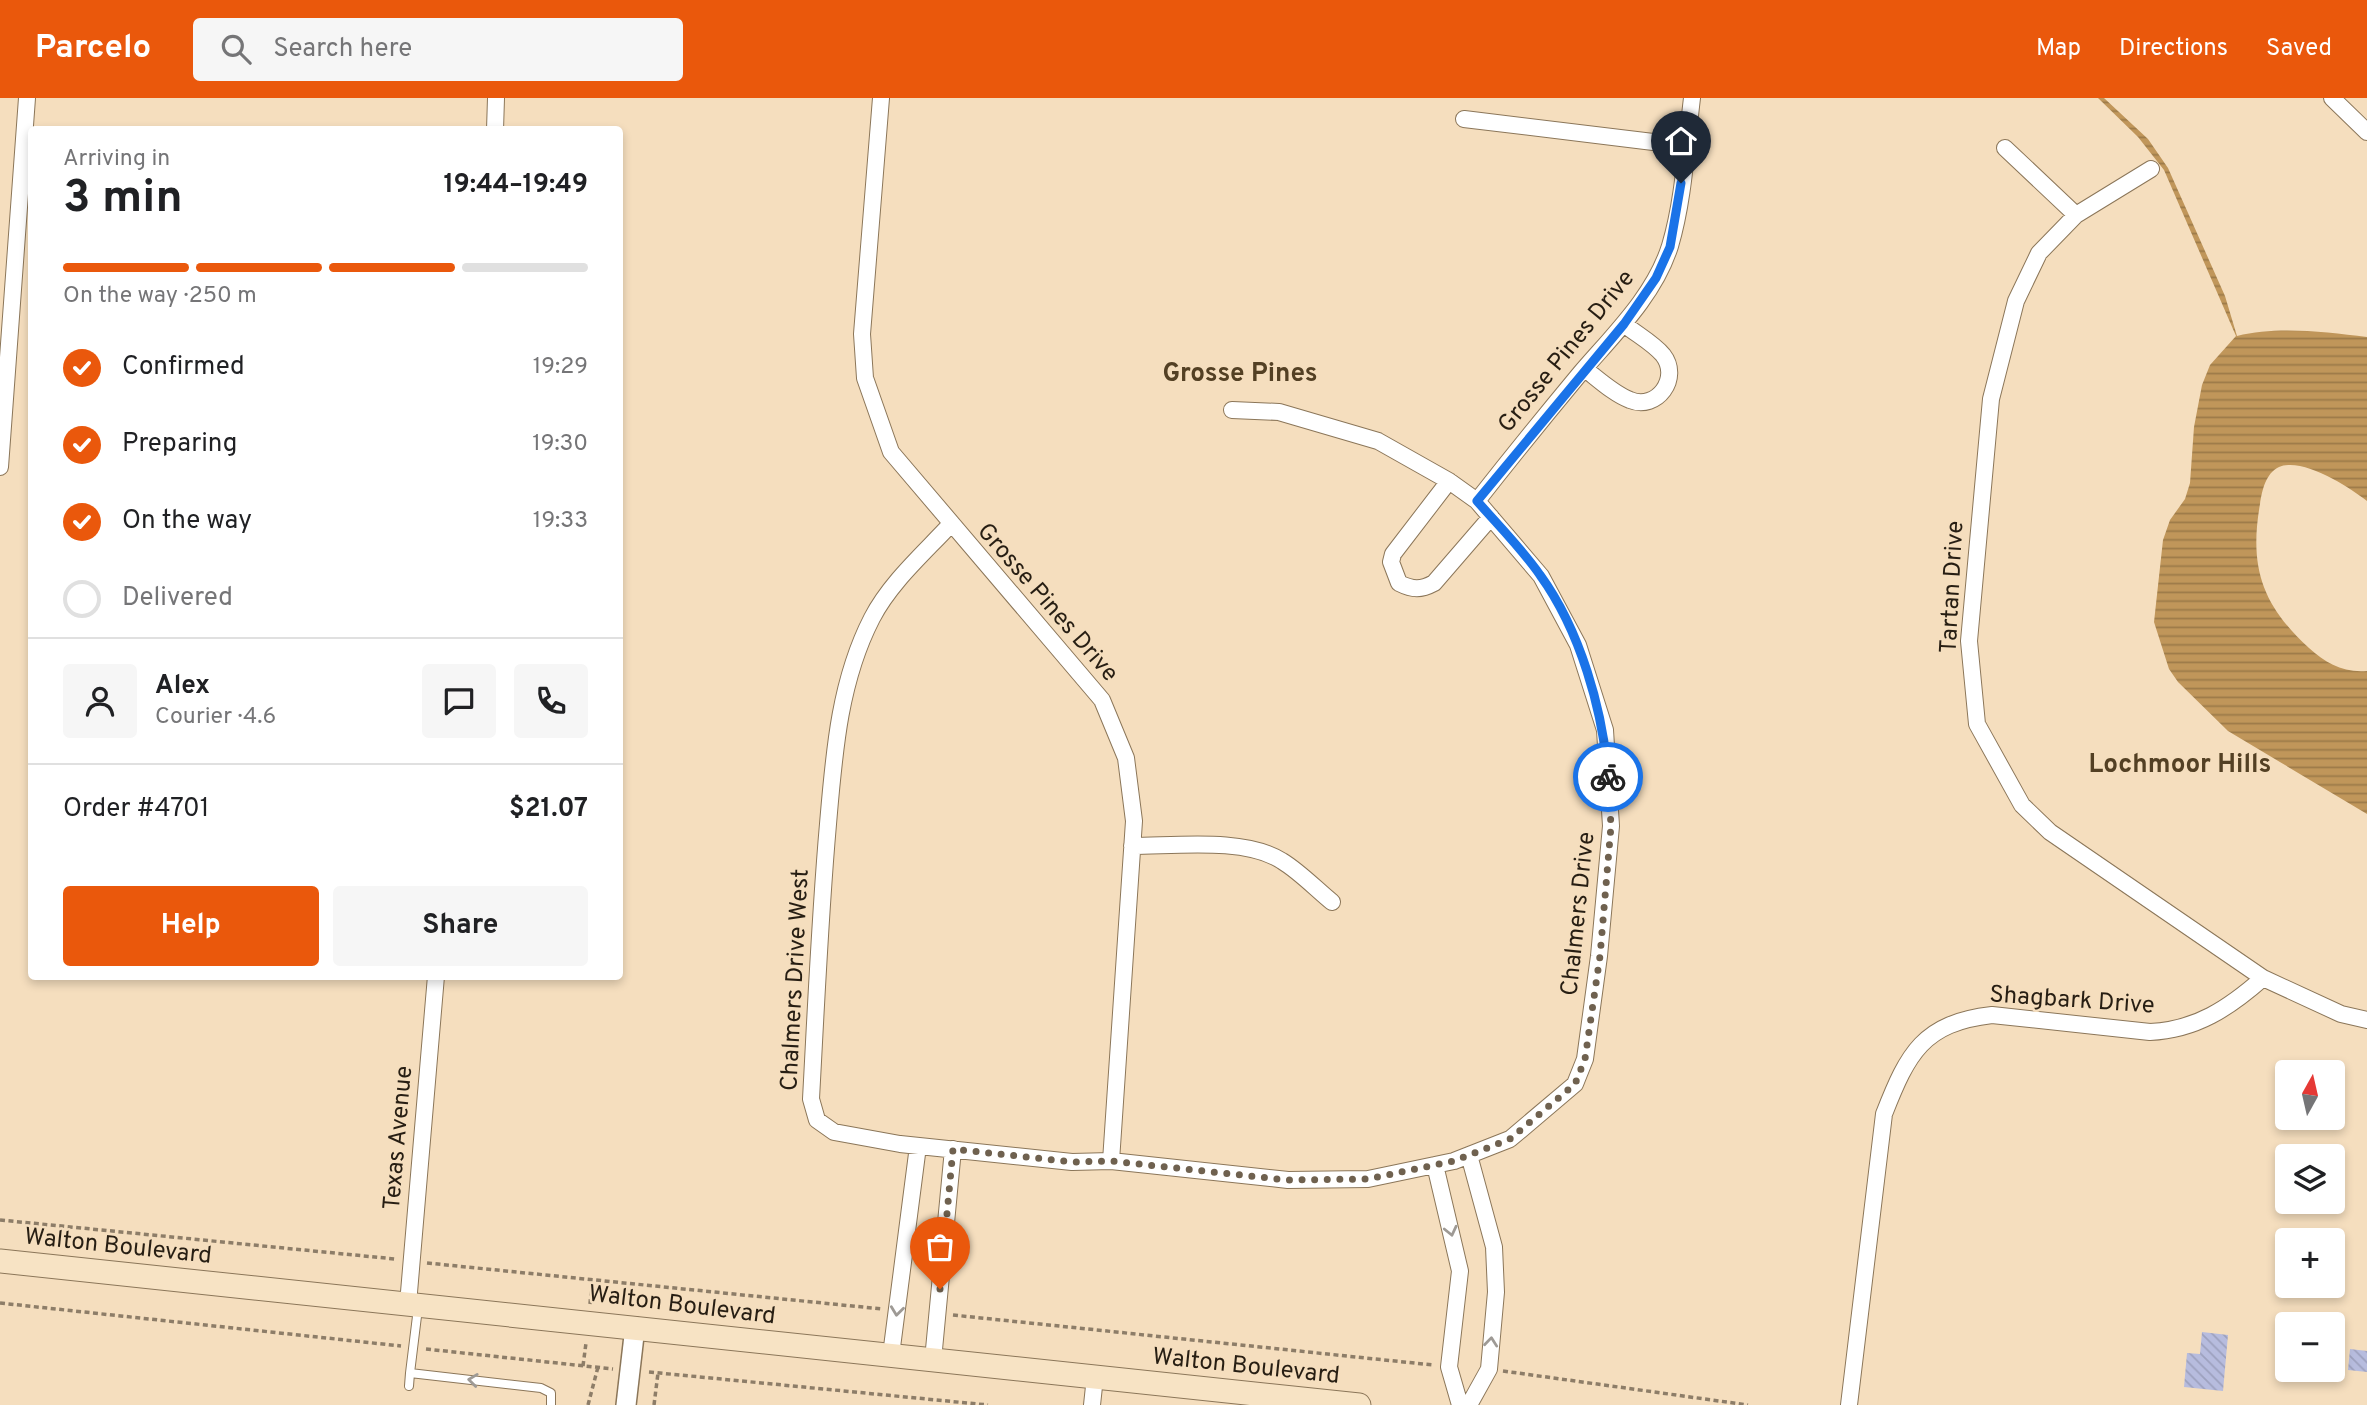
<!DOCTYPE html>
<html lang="en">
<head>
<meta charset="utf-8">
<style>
	:root { --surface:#fff; --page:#f6f6f6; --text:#202124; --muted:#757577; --line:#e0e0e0; --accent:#ea580c }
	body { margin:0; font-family:Overpass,sans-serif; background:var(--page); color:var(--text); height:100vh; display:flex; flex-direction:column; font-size:26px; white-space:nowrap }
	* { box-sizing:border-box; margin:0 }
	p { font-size:23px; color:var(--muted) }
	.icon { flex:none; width:38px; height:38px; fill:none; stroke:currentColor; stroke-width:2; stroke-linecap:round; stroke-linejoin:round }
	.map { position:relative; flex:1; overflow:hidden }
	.drawer { position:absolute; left:28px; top:28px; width:595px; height:854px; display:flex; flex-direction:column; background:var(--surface); border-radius:7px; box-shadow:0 4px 10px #0003 }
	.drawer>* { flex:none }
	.needle { width:46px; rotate:8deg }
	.tools { position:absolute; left:2275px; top:962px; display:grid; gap:14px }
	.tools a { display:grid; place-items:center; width:70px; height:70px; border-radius:7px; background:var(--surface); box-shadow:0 4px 10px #0003; font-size:35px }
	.pin { position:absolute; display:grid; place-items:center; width:60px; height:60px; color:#fff; margin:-72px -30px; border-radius:50% 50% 50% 0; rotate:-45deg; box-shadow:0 0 7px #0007 }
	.pin .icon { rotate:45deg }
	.courier { position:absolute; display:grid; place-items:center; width:70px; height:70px; margin:-35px; border:5px solid #1a73e8; border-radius:50%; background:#fff; color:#222; box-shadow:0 2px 9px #0007 }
	.head em { font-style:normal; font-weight:700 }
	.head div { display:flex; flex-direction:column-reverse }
	.head { display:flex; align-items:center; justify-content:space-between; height:119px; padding:0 35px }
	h1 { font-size:46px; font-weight:700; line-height:52px }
	.bar { display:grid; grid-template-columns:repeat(4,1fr); gap:10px 7px; align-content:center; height:84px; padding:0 35px }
	.bar i { height:9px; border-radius:5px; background:var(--line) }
	.bar .active { background:var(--accent) }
	.bar p { grid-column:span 4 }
	.line { display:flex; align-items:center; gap:18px; padding:0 35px; border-top:2px solid var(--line) }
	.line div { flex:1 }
	.round { display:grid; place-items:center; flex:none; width:74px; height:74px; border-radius:7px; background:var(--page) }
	ol { padding:0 35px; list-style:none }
	li { display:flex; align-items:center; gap:21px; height:77px }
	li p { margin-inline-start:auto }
	li .icon { padding:7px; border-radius:50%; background:var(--accent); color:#fff; stroke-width:4 }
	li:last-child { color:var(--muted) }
	li i { width:38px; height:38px; border:4px solid var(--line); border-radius:50% }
	.action { display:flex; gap:14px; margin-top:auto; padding:14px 35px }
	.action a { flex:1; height:80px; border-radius:7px; background:var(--accent); color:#fff; font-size:28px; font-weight:700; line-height:80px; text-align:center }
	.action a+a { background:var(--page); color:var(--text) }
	header { display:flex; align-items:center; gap:42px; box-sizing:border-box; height:98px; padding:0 35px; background:var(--accent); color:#fff }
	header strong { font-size:33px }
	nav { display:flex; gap:38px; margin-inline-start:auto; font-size:24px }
	.search { width:490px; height:63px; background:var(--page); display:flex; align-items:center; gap:18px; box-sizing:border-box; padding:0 24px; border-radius:7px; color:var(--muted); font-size:26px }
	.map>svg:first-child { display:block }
</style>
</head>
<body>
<header>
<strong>Parcelo</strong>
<div class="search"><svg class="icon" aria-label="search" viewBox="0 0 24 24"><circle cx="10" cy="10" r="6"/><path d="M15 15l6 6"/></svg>Search here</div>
<nav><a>Map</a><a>Directions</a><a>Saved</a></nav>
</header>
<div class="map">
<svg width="2367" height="1307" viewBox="0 0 2367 1307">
	<defs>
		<pattern id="water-rules" width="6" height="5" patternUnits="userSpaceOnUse" patternTransform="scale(1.75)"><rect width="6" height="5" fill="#c0965a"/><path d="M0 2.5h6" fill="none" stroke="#9c7a49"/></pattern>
		<pattern id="building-back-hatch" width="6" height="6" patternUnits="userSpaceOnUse" patternTransform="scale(1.75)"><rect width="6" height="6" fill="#b7bcde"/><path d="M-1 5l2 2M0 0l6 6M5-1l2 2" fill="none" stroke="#9da1be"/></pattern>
	</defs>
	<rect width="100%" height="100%" fill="#f5debe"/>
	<path fill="url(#water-rules)" d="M2098,0H2104L2148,41L2168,70L2225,198L2237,238C2277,228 2325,234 2367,239V403C2349,389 2303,359 2279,369C2266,375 2262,392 2260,406C2249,469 2262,507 2309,550C2326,565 2343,575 2367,573V716L2228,633L2178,584L2169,571L2154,524L2163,442L2170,422L2185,401L2190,385L2194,329L2202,287L2210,267L2236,238L2164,72L2138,39Z"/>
	<path fill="url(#building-back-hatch)" d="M2202,1234L2228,1237L2223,1293L2184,1289L2187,1255L2200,1256Z
		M2350,1251L2367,1253V1274L2348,1272Z"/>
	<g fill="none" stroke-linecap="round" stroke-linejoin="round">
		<g stroke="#8b7659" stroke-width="10">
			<path id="service" d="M418,1210L410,1275L541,1290L551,1295V1307
				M409,1288L410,1275"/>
		</g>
		<g stroke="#8b7659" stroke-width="18">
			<path id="minor" d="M881,0L862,236L865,280L891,354L1102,602L1126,660L1134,723L1111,1063
				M2332,0L2367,34
				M1464,21L1686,48
				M495,32L496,0
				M2005,50L2076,117
				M2151,71L2076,117L2039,155L2016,203L1991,301L1969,543L1977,626L2022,707L2050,734L2263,880
				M1585,271C1598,281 1614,296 1630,302C1657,313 1681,280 1663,257C1653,245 1636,236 1624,226
				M0,369L27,0
				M1449,383L1393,456L1391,464L1399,485C1413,492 1421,492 1434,485L1491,419
				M1477,403C1510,361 1544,319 1578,278C1611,239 1654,199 1670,148C1684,101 1686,49 1692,0
				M950,427C923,456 890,485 872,520C839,584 834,656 828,726C820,817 816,909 811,1001L817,1022L834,1034L900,1046L1072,1064L1111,1063L1288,1082L1368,1081L1454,1063L1510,1041L1575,986L1585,961L1599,858L1611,728L1605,632L1578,547L1541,478L1477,403L1449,383L1378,343L1279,314L1232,312
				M1132,748C1175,748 1245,739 1282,763C1300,774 1316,791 1332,804
				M1469,1057L1494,1149L1496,1194L1489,1271L1469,1307
				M1435,1067L1460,1173L1449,1269L1460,1307
				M408,1206L436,878
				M891,1257L918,1048
				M933,1262L953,1051
				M1092,1307L1095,1279
				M1849,1307L1884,1016C1908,955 1923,925 1992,917L2150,934C2196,932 2229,910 2263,880L2341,916L2367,922"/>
		</g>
		<g stroke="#8b7659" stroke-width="22">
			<path id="tertiary" d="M626,1307L635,1229"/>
		</g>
		<g stroke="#8b7659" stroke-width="25">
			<path id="secondary" d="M0,1163L1359,1307"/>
		</g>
		<path stroke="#8d7d68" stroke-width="3.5" stroke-dasharray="5 3.5" stroke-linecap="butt" d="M0,1122L395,1161
			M427,1165L882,1211
			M0,1205L401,1248
			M590,1206L592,1181
			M953,1217L1433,1267
			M426,1251L613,1271
			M583,1268L586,1245
			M1503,1273L1748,1307
			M649,1274L988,1307
			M588,1307L598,1269
			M654,1307L658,1275"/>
		<use href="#service" stroke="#fff" stroke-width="8"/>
		<use href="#minor" stroke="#fff" stroke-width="16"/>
		<use href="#tertiary" stroke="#fff" stroke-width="19"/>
		<use href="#secondary" stroke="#f7e3c4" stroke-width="23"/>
	</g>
	<defs><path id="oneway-chevron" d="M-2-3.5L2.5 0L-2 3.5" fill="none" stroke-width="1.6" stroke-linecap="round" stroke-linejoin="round" transform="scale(1.75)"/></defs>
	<g stroke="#9e9a95">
		<use href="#oneway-chevron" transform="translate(1451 1133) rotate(77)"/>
		<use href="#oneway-chevron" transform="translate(897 1213) rotate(97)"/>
		<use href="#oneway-chevron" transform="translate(1491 1244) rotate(-84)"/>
		<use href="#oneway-chevron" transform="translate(473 1282) rotate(-173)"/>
	</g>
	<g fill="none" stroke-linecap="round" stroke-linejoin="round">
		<path stroke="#6f614f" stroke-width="7" stroke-dasharray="0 12.6" d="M940,1191L953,1051L1072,1064L1111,1063L1287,1082L1368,1081L1454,1063L1510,1041L1575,986L1585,961L1600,858L1611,728L1608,679"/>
		<path stroke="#1a73e8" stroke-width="9" d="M1608,679C1603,612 1580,532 1540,477C1522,451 1498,427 1477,403L1624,226L1656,180L1670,149L1681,85"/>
	</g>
	<g text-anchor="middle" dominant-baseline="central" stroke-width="5" stroke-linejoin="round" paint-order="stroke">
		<g font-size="24" fill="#271e13" stroke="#f5debe">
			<text transform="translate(1567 254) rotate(-51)">Grosse Pines Drive</text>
			<text transform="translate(1953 489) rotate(-87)">Tartan Drive</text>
			<text transform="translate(1047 505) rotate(49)">Grosse Pines Drive</text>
			<text transform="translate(1579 816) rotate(-84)">Chalmers Drive</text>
			<text transform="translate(796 882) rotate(-87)">Chalmers Drive West</text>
			<text transform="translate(2072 903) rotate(4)">Shagbark Drive</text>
			<text transform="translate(399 1040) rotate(-85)">Texas Avenue</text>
			<text transform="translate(118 1149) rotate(6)">Walton Boulevard</text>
			<text transform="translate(682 1208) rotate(7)">Walton Boulevard</text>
			<text transform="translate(1246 1269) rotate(6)">Walton Boulevard</text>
		</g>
		<g font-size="26" font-weight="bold" fill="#534024" stroke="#f5debe">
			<text x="1240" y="276">Grosse Pines</text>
			<text x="2180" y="667">Lochmoor Hills</text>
		</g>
	</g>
</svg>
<div class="tools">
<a><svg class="needle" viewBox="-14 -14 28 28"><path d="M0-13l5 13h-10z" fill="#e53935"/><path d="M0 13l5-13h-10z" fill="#757577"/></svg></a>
<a><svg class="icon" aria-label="layers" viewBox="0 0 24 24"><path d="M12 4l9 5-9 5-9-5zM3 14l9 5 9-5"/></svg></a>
<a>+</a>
<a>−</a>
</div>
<div class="pin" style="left:940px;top:1191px;background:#ea580c"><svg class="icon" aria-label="bag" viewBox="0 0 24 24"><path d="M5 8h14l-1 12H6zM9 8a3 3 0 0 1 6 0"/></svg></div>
<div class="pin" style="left:1681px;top:85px;background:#1f2937"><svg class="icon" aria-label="home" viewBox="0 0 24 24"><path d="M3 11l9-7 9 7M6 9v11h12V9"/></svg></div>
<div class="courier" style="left:1608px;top:679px"><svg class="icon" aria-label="bike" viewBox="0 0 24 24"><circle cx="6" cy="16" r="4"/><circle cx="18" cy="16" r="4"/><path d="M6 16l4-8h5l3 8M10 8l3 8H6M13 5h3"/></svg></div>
<section class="drawer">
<div class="head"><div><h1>3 min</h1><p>Arriving in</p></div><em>19:44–19:49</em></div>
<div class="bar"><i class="active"></i><i class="active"></i><i class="active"></i><i></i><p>On the way · 250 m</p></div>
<ol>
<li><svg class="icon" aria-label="check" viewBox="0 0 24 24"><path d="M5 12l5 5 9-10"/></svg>Confirmed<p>19:29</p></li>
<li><svg class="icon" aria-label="check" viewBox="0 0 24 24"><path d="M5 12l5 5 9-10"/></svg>Preparing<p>19:30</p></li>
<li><svg class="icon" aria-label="check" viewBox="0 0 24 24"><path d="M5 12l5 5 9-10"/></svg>On the way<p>19:33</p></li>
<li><i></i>Delivered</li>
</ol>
<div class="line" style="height:126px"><a class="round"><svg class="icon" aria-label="person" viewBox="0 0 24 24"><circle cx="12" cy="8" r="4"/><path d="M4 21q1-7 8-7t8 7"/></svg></a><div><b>Alex</b><p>Courier · 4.6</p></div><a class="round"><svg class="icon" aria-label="chat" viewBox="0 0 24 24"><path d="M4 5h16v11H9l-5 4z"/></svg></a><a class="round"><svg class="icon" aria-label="phone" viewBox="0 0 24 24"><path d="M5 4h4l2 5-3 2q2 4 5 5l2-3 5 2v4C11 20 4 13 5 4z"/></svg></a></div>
<div class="line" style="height:91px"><div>Order #4701</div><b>$21.07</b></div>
<div class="action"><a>Help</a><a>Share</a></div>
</section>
</div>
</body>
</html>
